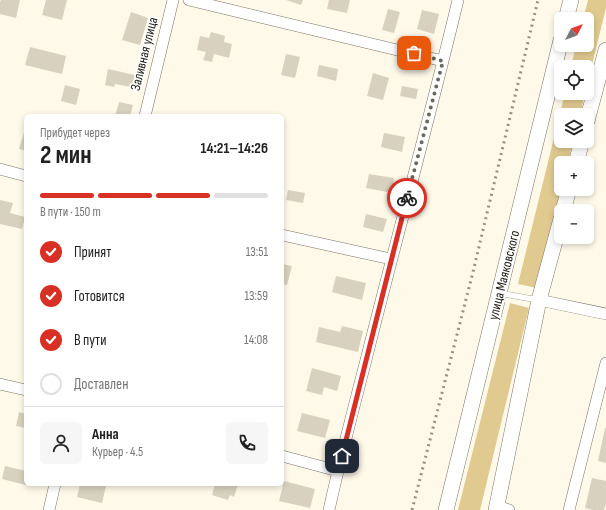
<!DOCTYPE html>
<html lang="ru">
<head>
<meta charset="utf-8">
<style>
	:root { --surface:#fff; --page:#f6f6f6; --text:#222; --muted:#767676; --line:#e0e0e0; --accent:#d93025 }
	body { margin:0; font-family:"Sofia Sans Condensed",sans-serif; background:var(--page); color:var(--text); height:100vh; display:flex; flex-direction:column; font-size:15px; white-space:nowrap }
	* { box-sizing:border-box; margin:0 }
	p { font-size:13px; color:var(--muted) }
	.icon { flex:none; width:22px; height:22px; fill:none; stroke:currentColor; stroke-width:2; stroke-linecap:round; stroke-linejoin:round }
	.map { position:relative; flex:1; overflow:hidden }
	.drawer { position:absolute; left:24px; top:114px; width:260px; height:372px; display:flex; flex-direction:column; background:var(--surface); border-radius:6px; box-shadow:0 2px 6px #0003 }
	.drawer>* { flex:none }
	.needle { width:26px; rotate:48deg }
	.buttons { position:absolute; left:554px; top:12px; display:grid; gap:8px }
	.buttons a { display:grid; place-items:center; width:40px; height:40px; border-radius:6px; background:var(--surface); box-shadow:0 2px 6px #0003; font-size:20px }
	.pin { position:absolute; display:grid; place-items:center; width:34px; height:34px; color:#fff; margin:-17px; border-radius:8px; box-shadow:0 2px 6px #0006 }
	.courier { position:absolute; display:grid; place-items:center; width:40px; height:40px; margin:-20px; border:3px solid #d93025; border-radius:50%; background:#fff; color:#222; box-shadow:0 1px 5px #0007 }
	.summary em { font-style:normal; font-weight:700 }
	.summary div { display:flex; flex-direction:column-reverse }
	.summary { display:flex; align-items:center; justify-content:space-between; height:68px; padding:0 16px }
	h1 { font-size:26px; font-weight:700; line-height:30px }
	.bar { display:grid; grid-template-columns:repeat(4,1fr); gap:6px 4px; align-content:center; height:48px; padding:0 16px }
	.bar i { height:5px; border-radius:3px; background:var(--line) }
	.bar .on { background:var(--accent) }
	.bar p { grid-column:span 4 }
	.line { display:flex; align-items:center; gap:10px; padding:0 16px; border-top:1px solid var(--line) }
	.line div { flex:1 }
	.round { display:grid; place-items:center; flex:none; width:42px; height:42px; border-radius:6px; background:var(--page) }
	ol { padding:0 16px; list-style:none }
	li { display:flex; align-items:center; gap:12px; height:44px }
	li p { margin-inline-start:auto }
	li .icon { padding:4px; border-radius:50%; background:var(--accent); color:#fff; stroke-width:4 }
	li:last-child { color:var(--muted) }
	li i { width:22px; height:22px; border:2px solid var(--line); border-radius:50% }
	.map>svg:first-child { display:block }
</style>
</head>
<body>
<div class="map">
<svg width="606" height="510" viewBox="0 0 606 510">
	<rect width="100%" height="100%" fill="#fff9ea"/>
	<path fill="#e0ca90" d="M588,0H606V8L587,85V67H571L576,45H587V19H583Z
		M565,93H585L580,115H561V141H573L568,163H561V189L537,288L518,284Z
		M510,303L529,308L480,510H458Z"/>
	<path fill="#d8d1bf" d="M1,0H20L16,18L0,14V2Z
		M46,0H67L62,20L42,15Z
		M286,0H303L301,5Z
		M329,0H350L347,13L327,9Z
		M388,9L400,12L394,33L382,30Z
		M422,10L439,14L434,34L417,29Z
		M131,12L148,18L140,45L122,40Z
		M211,32L225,36L224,42L232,44L229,58L214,54L212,62L203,60L206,52L197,50L200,36L209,38Z
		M30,47L66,56L62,74L25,65Z
		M286,54L300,57L295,78L281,75Z
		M319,65L338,69L336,81L317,76Z
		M108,69L139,76L136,88L115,84L114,87L105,85Z
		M373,73L389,78L383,100L367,96Z
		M65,85L80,89L76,105L61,101Z
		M402,86L418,89L416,99L400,96Z
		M119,102L133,105L130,116H115Z
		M26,126V151L19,149Z
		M384,133L405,137L402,152L381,147Z
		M369,174L394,178L392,193L366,188Z
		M288,190L305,193L303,203L286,200Z
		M0,200L13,203L10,213L25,217L22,229L0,224Z
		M366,214L387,219L383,232L363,227Z
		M282,264L292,266L287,285L282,284Z
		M336,276L366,283L362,300L332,292Z
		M342,326L363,331L358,352L316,342L319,327L340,332Z
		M312,368L341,376L337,391L324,387L322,395L306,391Z
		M19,412L26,414V428L16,426Z
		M302,413L330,420L325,438L297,431Z
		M605,428H606V463L598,461Z
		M5,466L26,471V485L2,479Z
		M592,478L606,481V503L604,510H593L585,508Z
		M284,481L315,489L310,508L279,501Z
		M80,484H97L106,486L102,503L77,497Z
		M215,484H238L234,497L230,495L228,500L212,495Z"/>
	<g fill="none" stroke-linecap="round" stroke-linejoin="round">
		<g stroke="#7c7565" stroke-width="6">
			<path id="lane" d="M499,293L538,300"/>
		</g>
		<g stroke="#7c7565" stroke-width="12">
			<path id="street" d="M189,0L443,61
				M145,116L173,0
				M0,169L26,176
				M282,235L391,259
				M539,300L606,314
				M0,384L26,390
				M282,456L338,471
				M497,506L509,510
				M49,510L55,484
				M329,510C340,460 353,410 366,360C396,240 429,121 458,0
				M569,510L606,363"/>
		</g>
		<g stroke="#7c7565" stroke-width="16">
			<path id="secondary" d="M566,19L571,0
				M587,121L606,50
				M576,163L582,141
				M563,211L569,189
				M446,510L561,40
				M496,510L539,300L561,219"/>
		</g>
		<use href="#lane" stroke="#fff" stroke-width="5.5"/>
		<use href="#street" stroke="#fff" stroke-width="11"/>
		<use href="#secondary" stroke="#fff" stroke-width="15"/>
		<path stroke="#949085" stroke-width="3" stroke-dasharray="2 4" stroke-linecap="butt" d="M412,510L472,276L538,0"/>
	</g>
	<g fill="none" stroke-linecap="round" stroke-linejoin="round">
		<path stroke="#6b685e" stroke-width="4" stroke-dasharray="0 7.2" d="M407,198L443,61L414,53"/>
		<path stroke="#d93025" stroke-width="5" d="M342,456L407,198"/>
	</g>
	<g text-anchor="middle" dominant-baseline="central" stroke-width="3.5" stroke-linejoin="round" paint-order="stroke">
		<g font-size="14" fill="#1c1a13" stroke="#fff">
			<text transform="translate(144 54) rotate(-76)">Заливная улица</text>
			<text transform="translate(504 275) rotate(-76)">улица Маяковского</text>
		</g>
	</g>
</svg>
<div class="buttons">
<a><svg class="needle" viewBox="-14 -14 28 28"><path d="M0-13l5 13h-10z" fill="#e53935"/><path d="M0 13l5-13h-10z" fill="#767676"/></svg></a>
<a><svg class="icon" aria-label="locate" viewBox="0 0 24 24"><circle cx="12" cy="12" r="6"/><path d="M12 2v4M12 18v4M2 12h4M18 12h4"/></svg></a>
<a><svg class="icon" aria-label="layers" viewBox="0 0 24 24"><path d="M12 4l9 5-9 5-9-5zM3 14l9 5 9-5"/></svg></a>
<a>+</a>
<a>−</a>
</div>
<div class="pin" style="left:414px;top:53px;background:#ea580c"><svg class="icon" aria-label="bag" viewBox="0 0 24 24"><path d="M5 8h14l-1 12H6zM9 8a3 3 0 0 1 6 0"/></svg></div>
<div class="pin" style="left:342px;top:456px;background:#1f2937"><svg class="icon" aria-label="home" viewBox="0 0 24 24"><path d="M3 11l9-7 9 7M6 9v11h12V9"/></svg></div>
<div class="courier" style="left:407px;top:198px"><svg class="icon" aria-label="bike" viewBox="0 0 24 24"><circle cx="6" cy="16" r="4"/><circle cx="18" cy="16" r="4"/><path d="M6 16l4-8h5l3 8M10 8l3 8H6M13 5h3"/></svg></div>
<section class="drawer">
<div class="summary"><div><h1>2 мин</h1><p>Прибудет через</p></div><em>14:21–14:26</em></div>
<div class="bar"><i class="on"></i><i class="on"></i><i class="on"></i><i></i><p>В пути · 150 m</p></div>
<ol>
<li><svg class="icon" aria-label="check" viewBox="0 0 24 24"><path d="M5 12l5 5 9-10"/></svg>Принят<p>13:51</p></li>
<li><svg class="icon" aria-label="check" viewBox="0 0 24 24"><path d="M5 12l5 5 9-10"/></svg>Готовится<p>13:59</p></li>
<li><svg class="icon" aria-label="check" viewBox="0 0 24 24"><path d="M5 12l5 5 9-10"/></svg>В пути<p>14:08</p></li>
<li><i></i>Доставлен</li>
</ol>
<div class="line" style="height:72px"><a class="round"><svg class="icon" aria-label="person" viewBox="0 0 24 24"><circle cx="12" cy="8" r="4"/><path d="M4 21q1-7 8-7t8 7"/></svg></a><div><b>Анна</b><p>Курьер · 4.5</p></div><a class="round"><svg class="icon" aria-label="phone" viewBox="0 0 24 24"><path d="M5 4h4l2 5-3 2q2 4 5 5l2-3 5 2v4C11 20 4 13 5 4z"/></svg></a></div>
</section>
</div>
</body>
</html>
